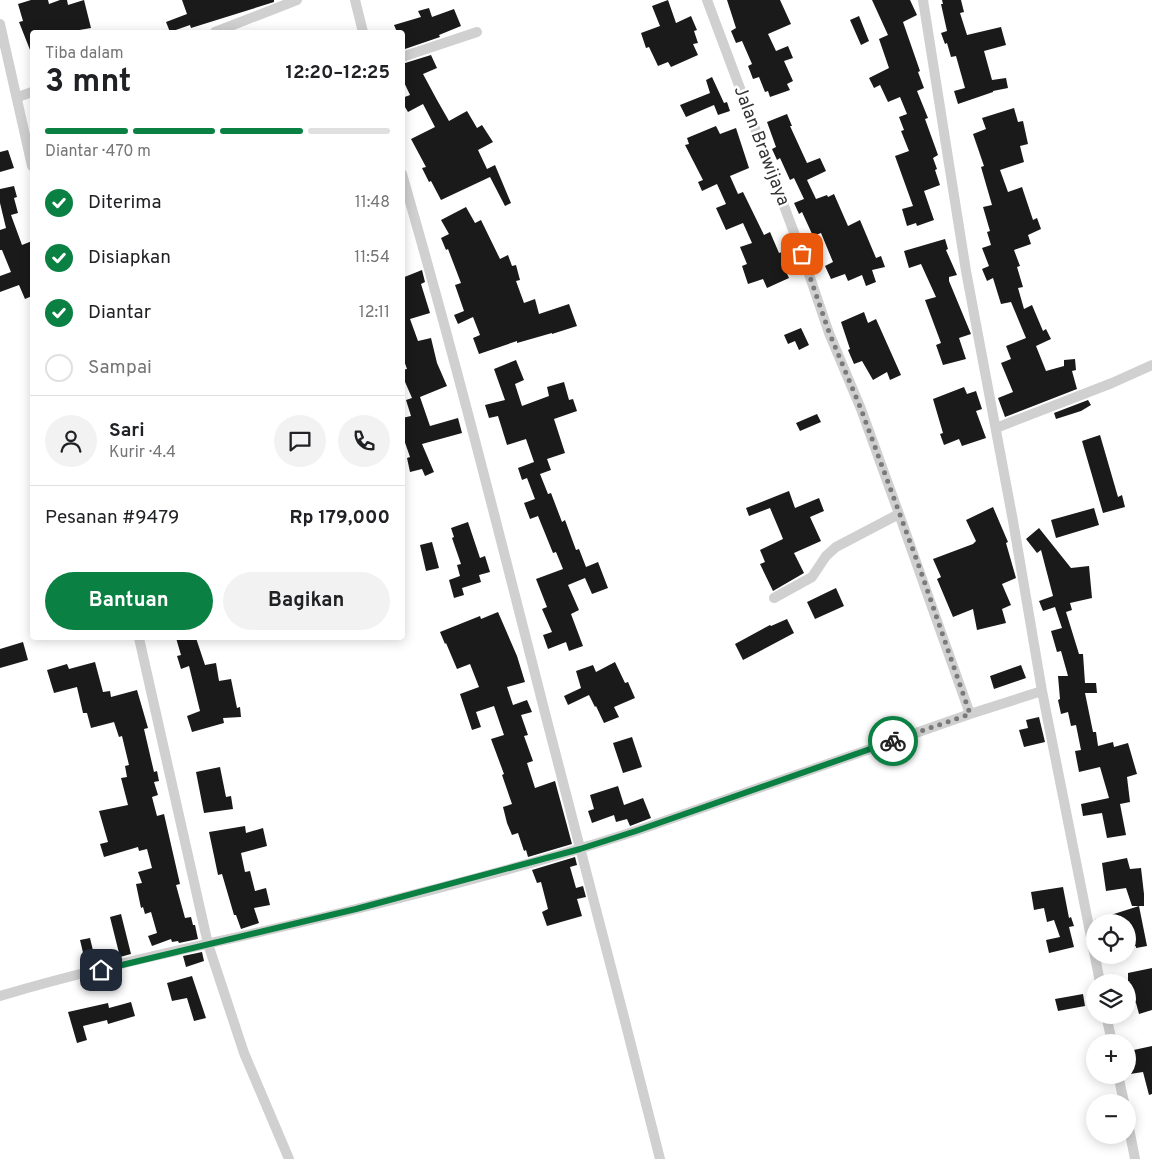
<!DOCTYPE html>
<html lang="id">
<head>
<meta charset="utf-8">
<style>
	:root { --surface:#fff; --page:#f2f2f2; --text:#202124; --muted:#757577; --line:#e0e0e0; --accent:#0b8043 }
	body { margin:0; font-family:Overpass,sans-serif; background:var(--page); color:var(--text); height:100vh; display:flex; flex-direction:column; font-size:19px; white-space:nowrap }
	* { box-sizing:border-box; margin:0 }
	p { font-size:16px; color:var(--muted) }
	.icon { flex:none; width:28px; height:28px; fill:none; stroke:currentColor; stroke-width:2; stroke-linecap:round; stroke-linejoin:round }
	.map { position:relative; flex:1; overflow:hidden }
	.panel { position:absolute; left:30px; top:30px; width:375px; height:610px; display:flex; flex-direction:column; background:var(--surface); border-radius:5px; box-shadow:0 2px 12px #0003 }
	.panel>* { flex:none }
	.controls { position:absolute; left:1086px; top:914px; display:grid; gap:10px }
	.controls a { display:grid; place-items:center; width:50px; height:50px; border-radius:50%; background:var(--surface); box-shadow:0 2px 12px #0003; font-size:25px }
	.pin { position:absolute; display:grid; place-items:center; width:42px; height:42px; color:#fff; margin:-21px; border-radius:10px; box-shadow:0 2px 8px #0006 }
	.courier { position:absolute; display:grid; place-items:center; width:50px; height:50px; margin:-25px; border:4px solid #0b8043; border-radius:50%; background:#fff; color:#222; box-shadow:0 1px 6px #0007 }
	.head em { font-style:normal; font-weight:700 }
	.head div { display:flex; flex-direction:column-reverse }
	.head { display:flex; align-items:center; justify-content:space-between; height:85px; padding:0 15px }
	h1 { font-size:32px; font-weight:700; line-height:38px }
	.bar { display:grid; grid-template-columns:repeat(4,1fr); gap:8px 5px; align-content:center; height:60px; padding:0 15px }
	.bar i { height:6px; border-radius:4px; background:var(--line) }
	.bar .selected { background:var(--accent) }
	.bar p { grid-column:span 4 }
	.line { display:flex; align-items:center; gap:12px; padding:0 15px; border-top:1px solid var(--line) }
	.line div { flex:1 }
	.round { display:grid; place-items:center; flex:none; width:52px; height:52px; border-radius:26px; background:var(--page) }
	ol { padding:0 15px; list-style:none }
	li { display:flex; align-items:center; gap:15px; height:55px }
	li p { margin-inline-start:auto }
	li .icon { padding:5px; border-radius:50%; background:var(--accent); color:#fff; stroke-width:4 }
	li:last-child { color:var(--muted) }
	li i { width:28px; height:28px; border:2px solid var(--line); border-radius:50% }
	.button { display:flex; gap:10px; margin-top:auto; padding:10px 15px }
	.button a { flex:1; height:58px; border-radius:30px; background:var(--accent); color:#fff; font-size:20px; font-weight:700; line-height:58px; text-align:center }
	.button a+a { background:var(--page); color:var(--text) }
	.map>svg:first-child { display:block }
</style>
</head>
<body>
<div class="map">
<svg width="1152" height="1159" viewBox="0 0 1152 1159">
	<rect width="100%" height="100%" fill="#fff"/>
	<path fill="#1a1a1a" d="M31,0H48L49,4L60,0H67L68,5L84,0L91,28L68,32H32V55L19,22L23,21L18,4Z
		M182,0H274V2L191,28L190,25L170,32L166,22L187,14Z
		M668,0L676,23L691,16L697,30L694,31L698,43L693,44L698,55L671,67L668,62L658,66L649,47L646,48L641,33L660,26L652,6Z
		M727,0H780L791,24L768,34L776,51L788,46L793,58L784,61L793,81L787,84L790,90L770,97L768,91L765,92L759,77L753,79L748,66L752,64L742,41L736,43L731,31L736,28Z
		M872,0H910L917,15L903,22L920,71L918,72L924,88L917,91L928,118L925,119L938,155L933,158L937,169L935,170L940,185L924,191L934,220L917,226L916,223L907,226L902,209L913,206L895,156L909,151L901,131L904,130L899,117L907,114L900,97L888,102L880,85L874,88L869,78L889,68L879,39L888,35Z
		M942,0H961L964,12L960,13L967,35L1001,27L1006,45L984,51L992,80L1006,78L1008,88L993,91V92L958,104L954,91L965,88L956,56L951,57L947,43L945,44L941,33L947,31L941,4H943Z
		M429,8L432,17L454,9L461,26L439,35L440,37L402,50V32H397L394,25L421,17L418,11Z
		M859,16L869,41L861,45L850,20Z
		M431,55L437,68L423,74L437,100L449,121L467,111L477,128L482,125L493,142L478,150L487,169L495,165L511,203L505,206L490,177L441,200L431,181L429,182L422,168L426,167L411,139L435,127L423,104L408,112L402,102V98L410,95L402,78V64Z
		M712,77L724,103L727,102L730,111L718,115L714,105L686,117L680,105L710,93L706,80Z
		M1014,108L1018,122L1023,121L1028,144L1020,146L1024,162L1000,170L1008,192L1022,187L1033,220L1037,218L1041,229L1028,235L1031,244L1014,250L1020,266L1017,267L1023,287L1018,288L1024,309L1032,305L1043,331L1046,329L1051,339L1036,346L1046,371L1064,366V360L1075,359L1076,370L1072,371L1077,389L1005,417L998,398L1013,392L1001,363L1011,359L1006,346L1026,338L1011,302L1001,304L993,278L987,281L982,269L989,266L982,248L991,245L987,232L990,231L983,207L992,205L981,167L984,166L973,134L986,129L982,118Z
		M787,114L792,126H790L807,163L820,158L826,171L807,180L816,199L827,195L828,197L834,194L848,226L860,220L876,258L881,256L885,267L872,270L876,282L866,286L862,275L848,281L845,274L831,279L825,266L833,262L821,233L813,236L802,212L799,214L794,203L804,199L794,178L790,180L780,158L777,160L772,149L776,147L767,122Z
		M716,126L720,134L736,128L749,168L730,176L738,194L743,192L764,235L770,232L779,253L782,252L787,264L783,265L789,278L767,288L763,279L748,284L742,266L747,264L740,247L752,243L743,223L726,230L716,208L726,204L717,184L702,191L698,182L703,180L685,145L689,144L687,138Z
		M8,150L14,168L0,172V152Z
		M14,186L17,197L14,198L18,213L11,215L22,245L32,241V296L25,299L19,285L0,292V276L11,272L2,250H0V230L6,228L0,203V189Z
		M466,207L475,223L481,220L500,259L508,255L512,266L516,265L520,280L516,281L524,303L535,299L539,314L569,304L577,326L552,334V333L517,343V341L479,354L473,338L480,335L473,317L458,324L454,315L464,311L455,285L461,283L448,249L446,250L441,238L449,234L441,220Z
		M945,239L948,249L946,250L957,275L949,277V281L971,334L959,338L966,359L943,365L936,345L941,343L925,300L936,297L921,264L909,268L904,251Z
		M422,270L425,282L421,284L430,313L410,319L418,341L431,338L437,363L447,386L420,397L430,426L458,418L462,433L422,444L434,472L425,476L422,469L410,472L407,458L410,457L402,434V418L411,416L406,400L412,398L402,375V370L407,369L402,355V278Z
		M864,312L868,323L876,319L901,375L890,380L887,372L873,380L862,361L854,364L848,350L850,349L841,322Z
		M801,328L809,345L799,350L795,341L788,344L784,335Z
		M516,360L524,380L515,384L522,406L549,396L547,387L564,382L569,400L573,399L577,411L554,419L565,453L547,459L551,470L540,474L548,494L551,493L562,522L565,520L576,550L579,549L586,567L598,562L608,588L592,594L585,578L568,585L579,610L571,614L583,646L569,651L566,642L548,649L543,635L552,632L542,609L547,607L536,579L563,569L556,552L553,553L538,516L530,519L524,503L535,499L527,478L522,480L518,468L534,462L526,439L507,445L498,416L489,418L485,405L505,400L494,369Z
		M964,387L967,394L976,391L982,409L976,411L986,438L962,446L959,439L944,445L940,434L943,433L933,399Z
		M1088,400L1091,405L1081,411L1056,419L1054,413Z
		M817,414L821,422L800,431L796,423Z
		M1100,435L1118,497L1122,495L1125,507L1103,513L1082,441Z
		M789,491L795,508L819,498L824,511L810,517L821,541L794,553L804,573L773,591L760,564L765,562L760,550L783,539L781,534L770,508L749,516L746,508Z
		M993,507L1008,542L1006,543L1016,578L1002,584L1011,605L1002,609L1006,623L977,630L973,609L953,617L937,579L941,577L933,559L973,544L976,541L966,520Z
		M1094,508L1099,525L1056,538L1051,520Z
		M468,522L480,558L485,556L490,572L479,575L481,582L462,588L464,595L454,598L449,580L460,576L457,565L461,564L452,538L454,537L451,528Z
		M1039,528L1071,568L1089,566L1092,598L1070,603L1072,610L1066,612L1079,654H1083L1085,683H1096L1097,693H1085L1093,732H1096L1098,746L1113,742L1114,747L1128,743L1137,774L1127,777L1130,802L1120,804L1126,835L1107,838L1102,813L1083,816L1081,804L1109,798L1100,767L1079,772L1075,751L1081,750L1076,725L1071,726L1068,712L1061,714L1058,700L1060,699L1058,676H1068L1061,651L1057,652L1051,631L1062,628L1055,607L1043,611L1039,601L1053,596L1041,550L1037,553L1026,539Z
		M432,542L439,568L426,571L420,545Z
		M836,588L844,606L815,619L807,602Z
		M498,612L517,656L525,682L507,687L513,705L527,700L532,712L521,715L528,735L524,736L533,761L527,763L535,788L555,781L572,844L528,857L526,850L524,851L518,833L512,835L507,823L503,807L512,804L502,775L504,774L491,739L504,735L494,706L476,712L481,727L472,730L460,694L479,687L470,664L457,669L446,643L445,644L440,632L480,616L481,619Z
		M787,619L794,633L743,660L735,644L770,625L771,626Z
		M176,638H196L205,665L216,663L219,681L231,679L237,708L240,707L241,717L223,718L224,723L192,732L187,716L200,711L189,666L181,669L177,656L181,655Z
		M23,642L28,660L0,668V649Z
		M95,662L103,692L110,691L111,697L137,690L148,728L144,729L154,772L157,771L159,781L154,782L158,795L152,797L157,816L164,814L180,884L176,885L185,918L191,917L193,925H195L198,939L179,943L178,941L172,942L171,939L152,946L148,936L157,933L151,912L145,914L143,907L141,908L136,884L142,883L138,872L152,868L147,849L139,851L138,847L104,857L100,844L108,842L99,811L128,805L121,778L127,777L125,766L129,765L122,736L119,737L114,722L91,728L87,713H83L77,687L54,693L47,670L67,664L69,669Z
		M615,662L625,683L628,682L635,698L614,707L619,717L604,723L596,706L595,707L589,695L568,705L564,696L581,688L576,671L593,665L596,672Z
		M1021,665L1026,678L994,689L990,676Z
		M1039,717L1045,742L1024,747L1019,730L1028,728L1026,720Z
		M632,737L642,767L623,773L613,743Z
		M220,767L226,797L231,796L233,809L204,813L196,772Z
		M618,786L624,805L643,798L651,818L630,826L627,819L616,822L614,815L592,823L588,811L594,809L590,795Z
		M245,826L246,833L263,828L267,846L241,853L245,872L250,871L255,891L266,888L270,905L254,908L259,923L241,929L236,915H234L222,874L218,875L209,832Z
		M575,857L577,865L570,867L576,888L583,886L586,897L577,899L582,916L547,926L542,912L548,909L541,882L537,883L532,870Z
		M1127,858L1130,869L1141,868L1144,894V906H1139L1147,946L1136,948V946L1128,948V922H1095V920L1139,906H1132L1126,888L1106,891L1102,863Z
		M1063,887L1069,918L1071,917L1074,926L1069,927L1074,947L1049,953L1046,940L1060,937L1054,920L1047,922L1044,908L1034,910L1031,892Z
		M121,914L131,954L120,957L110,917Z
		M90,938L96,963L86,965L80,940Z
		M202,952L204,961L186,967L183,956Z
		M1152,968V1010L1139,1014L1136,1003L1128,1006V973Z
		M192,976L206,1018L194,1021L187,998L172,1001L167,983Z
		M1083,994L1085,1006L1058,1011L1055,999Z
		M131,1002L135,1016L108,1024L107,1020L83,1026L87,1040L77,1043L68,1012L108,1003L109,1008Z
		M1152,1046V1094L1149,1095L1143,1072L1130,1074L1128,1064H1132L1129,1051Z"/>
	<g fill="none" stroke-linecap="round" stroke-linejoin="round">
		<path stroke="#d0d0d0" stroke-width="10" d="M355,0L363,32
			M707,0L802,254L829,333L861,409L899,514L970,714
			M923,0L966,271L1013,521L1042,691L1100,982
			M0,24L32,166
			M215,32L297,0
			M402,57L477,32
			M18,97L32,92
			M402,174C454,353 499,533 545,713C583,862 623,1010 660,1159
			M996,428L1112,383L1152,365
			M774,598L812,577L826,556L836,547L899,514
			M139,638L208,944L244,1053L289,1159
			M0,996C117,961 238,939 356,909C450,886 544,861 636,831L970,714L1042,691
			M1106,1015L1112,1042
			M1118,1075L1124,1102
			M1128,1123L1135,1159"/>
	</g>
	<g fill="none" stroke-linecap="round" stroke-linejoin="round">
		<path stroke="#7a7a7a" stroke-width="5" stroke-dasharray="0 9" d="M802,254L829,332L861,409L920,569L970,714L893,741"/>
		<path stroke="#0b8043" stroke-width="6" d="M101,970L356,909L580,849L636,831L893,741"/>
	</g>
	<g text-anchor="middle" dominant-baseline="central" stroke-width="5" stroke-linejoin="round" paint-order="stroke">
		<g font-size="18" fill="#333" stroke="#fff">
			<text transform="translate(761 146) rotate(69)">Jalan Brawijaya</text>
		</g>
	</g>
</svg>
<div class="controls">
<a><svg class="icon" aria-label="locate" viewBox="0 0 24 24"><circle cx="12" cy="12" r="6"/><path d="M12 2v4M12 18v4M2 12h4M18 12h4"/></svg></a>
<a><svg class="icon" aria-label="layers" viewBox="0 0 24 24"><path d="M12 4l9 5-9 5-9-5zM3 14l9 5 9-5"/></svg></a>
<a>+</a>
<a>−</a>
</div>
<div class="pin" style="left:802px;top:254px;background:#ea580c"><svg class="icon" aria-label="bag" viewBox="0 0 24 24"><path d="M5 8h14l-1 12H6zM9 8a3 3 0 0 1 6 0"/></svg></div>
<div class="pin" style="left:101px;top:970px;background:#1f2937"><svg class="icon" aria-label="home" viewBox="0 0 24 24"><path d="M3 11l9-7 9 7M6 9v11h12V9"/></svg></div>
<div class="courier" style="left:893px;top:741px"><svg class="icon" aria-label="bike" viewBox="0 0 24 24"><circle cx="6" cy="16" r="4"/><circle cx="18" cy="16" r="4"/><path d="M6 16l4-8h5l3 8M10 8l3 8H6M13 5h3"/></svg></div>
<section class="panel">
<div class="head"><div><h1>3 mnt</h1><p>Tiba dalam</p></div><em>12:20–12:25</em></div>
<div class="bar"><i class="selected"></i><i class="selected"></i><i class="selected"></i><i></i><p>Diantar · 470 m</p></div>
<ol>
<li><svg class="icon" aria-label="check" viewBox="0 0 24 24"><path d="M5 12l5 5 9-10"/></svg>Diterima<p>11:48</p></li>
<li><svg class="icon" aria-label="check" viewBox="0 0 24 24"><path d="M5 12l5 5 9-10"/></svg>Disiapkan<p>11:54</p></li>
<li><svg class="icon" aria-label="check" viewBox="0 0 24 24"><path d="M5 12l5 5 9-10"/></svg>Diantar<p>12:11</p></li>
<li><i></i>Sampai</li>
</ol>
<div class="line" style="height:90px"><a class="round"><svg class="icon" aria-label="person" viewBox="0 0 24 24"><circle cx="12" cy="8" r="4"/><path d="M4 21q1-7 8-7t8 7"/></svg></a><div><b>Sari</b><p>Kurir · 4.4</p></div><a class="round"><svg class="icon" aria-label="chat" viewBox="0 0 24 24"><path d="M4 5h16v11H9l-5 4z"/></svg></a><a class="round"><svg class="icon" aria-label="phone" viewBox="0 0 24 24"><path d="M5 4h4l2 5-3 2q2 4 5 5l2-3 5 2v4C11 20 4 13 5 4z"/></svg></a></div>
<div class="line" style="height:65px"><div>Pesanan #9479</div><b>Rp 179,000</b></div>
<div class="button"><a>Bantuan</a><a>Bagikan</a></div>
</section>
</div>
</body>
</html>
